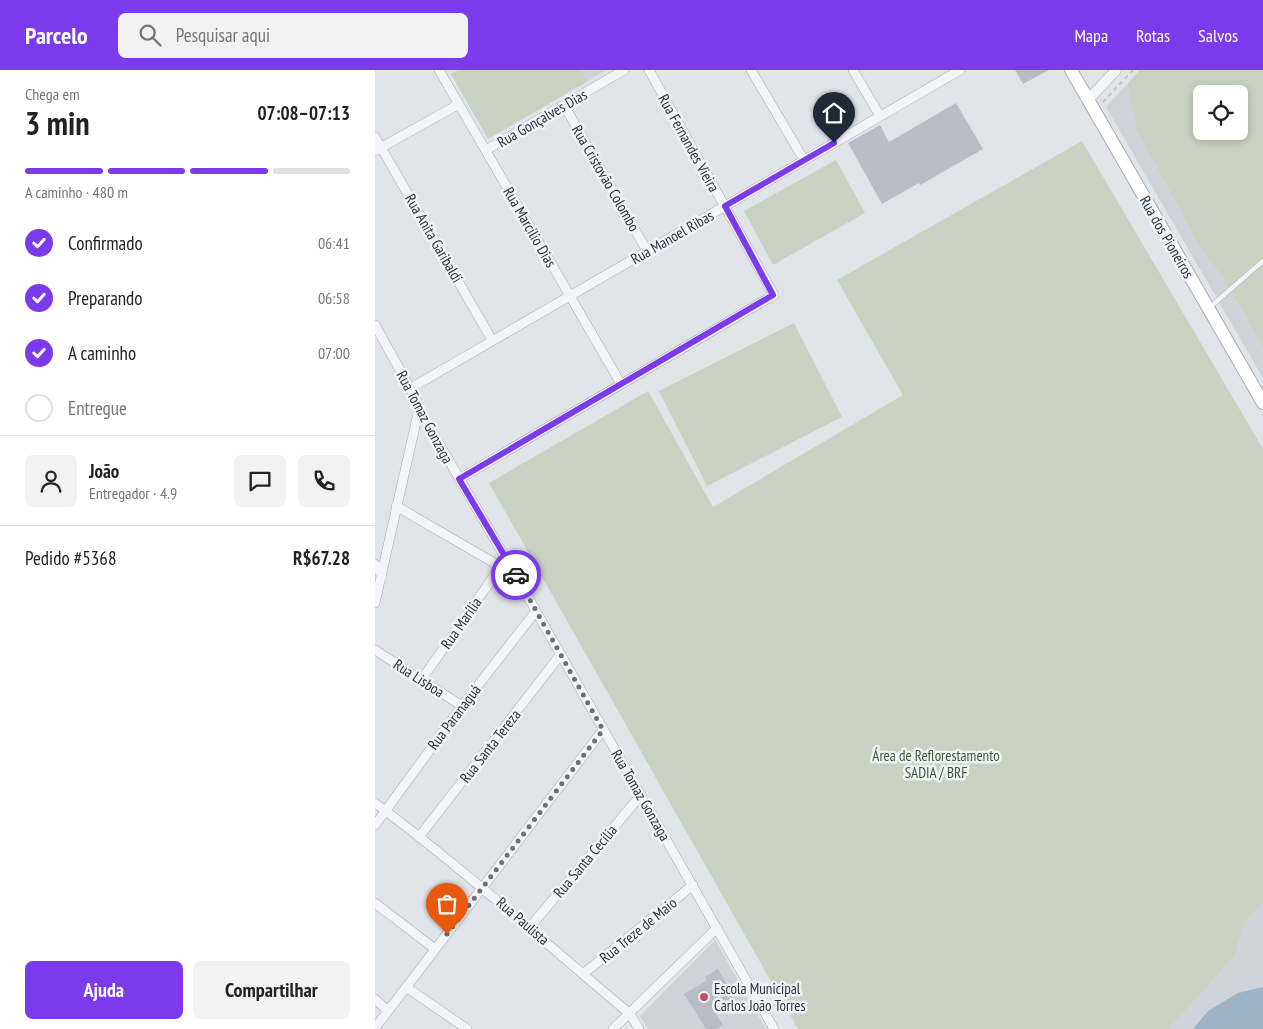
<!DOCTYPE html>
<html lang="pt">
<head>
<meta charset="utf-8">
<style>
	:root { --surface:#fff; --page:#f2f2f2; --text:#222; --muted:#767676; --line:#e0e0e0; --accent:#7c3aed }
	body { margin:0; font-family:"PT Sans Narrow",sans-serif; background:var(--page); color:var(--text); height:100vh; display:flex; flex-direction:column; font-size:19px; white-space:nowrap }
	* { box-sizing:border-box; margin:0 }
	p { font-size:16px; color:var(--muted) }
	.icon { flex:none; width:28px; height:28px; fill:none; stroke:currentColor; stroke-width:2; stroke-linecap:round; stroke-linejoin:round }
	.map { position:relative; flex:1; overflow:hidden }
	.drawer { display:flex; flex-direction:column; background:var(--surface); width:375px }
	.drawer>* { flex:none }
	.buttons { position:absolute; left:818px; top:15px; display:grid; gap:10px }
	.buttons a { display:grid; place-items:center; width:55px; height:55px; border-radius:8px; background:var(--surface); box-shadow:0 2px 8px #0003; font-size:25px }
	.pin { position:absolute; display:grid; place-items:center; width:42px; height:42px; color:#fff; margin:-51px -21px; border-radius:50% 50% 50% 0; rotate:-45deg; box-shadow:0 0 5px #0007 }
	.pin .icon { rotate:45deg }
	.courier { position:absolute; display:grid; place-items:center; width:50px; height:50px; margin:-25px; border:4px solid #7c3aed; border-radius:50%; background:#fff; color:#222; box-shadow:0 1px 6px #0007 }
	.headline em { font-style:normal; font-weight:700 }
	.headline div { display:flex; flex-direction:column-reverse }
	.headline { display:flex; align-items:center; justify-content:space-between; height:85px; padding:0 25px }
	h1 { font-size:32px; font-weight:700; line-height:38px }
	.bar { display:grid; grid-template-columns:repeat(4,1fr); gap:8px 5px; align-content:center; height:60px; padding:0 25px }
	.bar i { height:6px; border-radius:4px; background:var(--line) }
	.bar .on { background:var(--accent) }
	.bar p { grid-column:span 4 }
	.line { display:flex; align-items:center; gap:12px; padding:0 25px; border-top:1px solid var(--line) }
	.line div { flex:1 }
	.round { display:grid; place-items:center; flex:none; width:52px; height:52px; border-radius:8px; background:var(--page) }
	ol { padding:0 25px; list-style:none }
	li { display:flex; align-items:center; gap:15px; height:55px }
	li p { margin-inline-start:auto }
	li .icon { padding:5px; border-radius:50%; background:var(--accent); color:#fff; stroke-width:4 }
	li:last-child { color:var(--muted) }
	li i { width:28px; height:28px; border:2px solid var(--line); border-radius:50% }
	.cta { display:flex; gap:10px; margin-top:auto; padding:10px 25px }
	.cta a { flex:1; height:58px; border-radius:8px; background:var(--accent); color:#fff; font-size:20px; font-weight:700; line-height:58px; text-align:center }
	.cta a+a { background:var(--page); color:var(--text) }
	header { display:flex; align-items:center; gap:30px; box-sizing:border-box; height:70px; padding:0 25px; background:var(--accent); color:#fff }
	header strong { font-size:24px }
	nav { display:flex; gap:28px; margin-inline-start:auto; font-size:18px }
	.search { width:350px; height:45px; background:var(--page); display:flex; align-items:center; gap:12px; box-sizing:border-box; padding:0 18px; border-radius:8px; color:var(--muted); font-size:19px }
	main { display:flex; flex:1; min-height:0 }
	.map>svg:first-child { display:block }
</style>
</head>
<body>
<header>
<strong>Parcelo</strong>
<div class="search"><svg class="icon" aria-label="search" viewBox="0 0 24 24"><circle cx="10" cy="10" r="6"/><path d="M15 15l6 6"/></svg>Pesquisar aqui</div>
<nav><a>Mapa</a><a>Rotas</a><a>Salvos</a></nav>
</header>
<main>
<section class="drawer">
<div class="headline"><div><h1>3 min</h1><p>Chega em</p></div><em>07:08–07:13</em></div>
<div class="bar"><i class="on"></i><i class="on"></i><i class="on"></i><i></i><p>A caminho · 480 m</p></div>
<ol>
<li><svg class="icon" aria-label="check" viewBox="0 0 24 24"><path d="M5 12l5 5 9-10"/></svg>Confirmado<p>06:41</p></li>
<li><svg class="icon" aria-label="check" viewBox="0 0 24 24"><path d="M5 12l5 5 9-10"/></svg>Preparando<p>06:58</p></li>
<li><svg class="icon" aria-label="check" viewBox="0 0 24 24"><path d="M5 12l5 5 9-10"/></svg>A caminho<p>07:00</p></li>
<li><i></i>Entregue</li>
</ol>
<div class="line" style="height:90px"><a class="round"><svg class="icon" aria-label="person" viewBox="0 0 24 24"><circle cx="12" cy="8" r="4"/><path d="M4 21q1-7 8-7t8 7"/></svg></a><div><b>João</b><p>Entregador · 4.9</p></div><a class="round"><svg class="icon" aria-label="chat" viewBox="0 0 24 24"><path d="M4 5h16v11H9l-5 4z"/></svg></a><a class="round"><svg class="icon" aria-label="phone" viewBox="0 0 24 24"><path d="M5 4h4l2 5-3 2q2 4 5 5l2-3 5 2v4C11 20 4 13 5 4z"/></svg></a></div>
<div class="line" style="height:65px"><div>Pedido #5368</div><b>R$67.28</b></div>
<div class="cta"><a>Ajuda</a><a>Compartilhar</a></div>
</section>
<div class="map">
<svg width="888" height="959" viewBox="0 0 888 959">
	<rect width="100%" height="100%" fill="#e0e4e8"/>
	<path fill="#ced3da" fill-rule="evenodd" d="M206,0H231L213,11Z
		M765,0H888V308L731,37ZM826,24H864V61H826Z
		M888,833V959H794L860,886L871,850Z
		M340,870L391,959H273L265,946Z"/>
	<path fill="#c7d2c2" fill-rule="evenodd" d="M83,0H206L213,11L113,69L76,4Z
		M765,0H888V277L852,213L823,173L762,60L754,25L753,13ZM826,24H864V61H826Z
		M707,71L888,379V833L871,850L860,886L794,959H423L114,413L273,321L338,437L528,325L462,210Z
		M461,90L490,143L398,195L369,141Z
		M419,253L467,347L332,416L284,321Z"/>
	<path fill="#9db4c6" d="M888,917V959H818L833,941L863,923Z"/>
	<path fill="#b8bdc5" d="M640,0H674L648,14Z
		M581,33L608,79L545,115L544,113L507,134L473,73L505,55L514,72Z
		M343,899L362,931L341,944L348,955L341,959H331L309,924L331,911L330,907Z"/>
	<g fill="none" stroke-linecap="round" stroke-linejoin="round">
		<g stroke="#a6abb2" stroke-width="5.5">
			<path id="service" d="M834,238L888,191"/>
		</g>
		<g stroke="#a6abb2" stroke-width="10">
			<path id="minor" d="M64,0L246,314
				M376,0L429,90
				M478,0L505,46
				M189,35L272,181
				M0,67L117,270
				M111,80L249,0
				M0,81L84,34
				M0,255L41,329L44,339L141,506L399,959
				M36,318L585,0
				M84,409L399,225L274,0
				M21,436L140,505
				M0,494L7,506
				M0,533L44,339
				M0,580L87,636
				M47,609L126,496
				M0,733C89,799 170,873 255,944L264,959
				M0,755L87,636L161,541
				M44,767L186,584
				M0,833L60,879
				M155,857L266,725
				M208,904L318,815
				M31,917L92,959
				M0,929L13,941
				M0,958L228,660
				M238,959L342,858"/>
		</g>
		<g stroke="#a6abb2" stroke-width="11">
			<path id="tertiary" d="M714,32L716,27L741,0"/>
		</g>
		<g stroke="#a6abb2" stroke-width="14">
			<path id="secondary" d="M696,0L888,333"/>
		</g>
		<path stroke="#bfc2c7" stroke-width="2" stroke-dasharray="4 4" stroke-linecap="butt" d="M728,32L758,0"/>
		<use href="#service" stroke="#f3f4f7" stroke-width="4.5"/>
		<use href="#minor" stroke="#f3f4f7" stroke-width="9"/>
		<use href="#tertiary" stroke="#f3f4f7" stroke-width="10"/>
		<use href="#secondary" stroke="#fff" stroke-width="12"/>
	</g>
	<g fill="none" stroke-linecap="round" stroke-linejoin="round">
		<path stroke="#6a717a" stroke-width="5" stroke-dasharray="0 9" d="M72,864L228,660L141,505"/>
		<path stroke="#7c3aed" stroke-width="6" d="M141,505L84,409L398,225L350,136L459,73"/>
	</g>
	<circle fill="#c74c66" stroke="#eff3f6" stroke-width="2" cx="329" cy="927" r="5"/>
	<g text-anchor="middle" dominant-baseline="central" stroke-width="5" stroke-linejoin="round" paint-order="stroke">
		<g font-size="15" fill="#2a333f" stroke="#eff3f6">
			<text transform="translate(167 48) rotate(-30)">Rua Gonçalves Dias</text>
			<text transform="translate(314 73) rotate(61)">Rua Fernandes Vieira</text>
			<text transform="translate(231 108) rotate(60)">Rua Cristovão Colombo</text>
			<text transform="translate(155 157) rotate(60)">Rua Marcílio Dias</text>
			<text transform="translate(297 167) rotate(-30)">Rua Manoel Ribas</text>
			<text transform="translate(792 167) rotate(60)">Rua dos Pioneiros</text>
			<text transform="translate(59 168) rotate(60)">Rua Anita Garibaldi</text>
			<text transform="translate(50 347) rotate(62)">Rua Tomaz Gonzaga</text>
			<text transform="translate(86 553) rotate(-55)">Rua Marília</text>
			<text transform="translate(44 608) rotate(33)">Rua Lisboa</text>
			<text transform="translate(79 647) rotate(-53)">Rua Paranaguá</text>
			<text transform="translate(115 676) rotate(-52)">Rua Santa Tereza</text>
			<text transform="translate(266 725) rotate(60)">Rua Tomaz Gonzaga</text>
			<text transform="translate(210 791) rotate(-50)">Rua Santa Cecília</text>
			<text transform="translate(148 851) rotate(41)">Rua Paulista</text>
			<text transform="translate(263 860) rotate(-39)">Rua Treze de Maio</text>
		</g>
		<g font-size="15" fill="#405a38" stroke="#eff3f6">
			<text x="561" y="685">Área de Reflorestamento<tspan x="561" dy="17">SADIA / BRF</tspan></text>
		</g>
		<g font-size="15" fill="#2a333f" stroke="#eff3f6" text-anchor="start">
			<text x="339" y="918">Escola Municipal<tspan x="339" dy="17">Carlos João Torres</tspan></text>
		</g>
	</g>
</svg>
<div class="buttons">
<a><svg class="icon" aria-label="locate" viewBox="0 0 24 24"><circle cx="12" cy="12" r="6"/><path d="M12 2v4M12 18v4M2 12h4M18 12h4"/></svg></a>
</div>
<div class="pin" style="left:72px;top:864px;background:#ea580c"><svg class="icon" aria-label="bag" viewBox="0 0 24 24"><path d="M5 8h14l-1 12H6zM9 8a3 3 0 0 1 6 0"/></svg></div>
<div class="pin" style="left:459px;top:73px;background:#1f2937"><svg class="icon" aria-label="home" viewBox="0 0 24 24"><path d="M3 11l9-7 9 7M6 9v11h12V9"/></svg></div>
<div class="courier" style="left:141px;top:505px"><svg class="icon" aria-label="car" viewBox="0 0 24 24"><path d="M5 17H2v-5l4-1 3-4h7l3 4 3 1v5h-3M9 17h6M6 11h13"/><circle cx="7" cy="17" r="2"/><circle cx="17" cy="17" r="2"/></svg></div>
</div>
</main>
</body>
</html>
